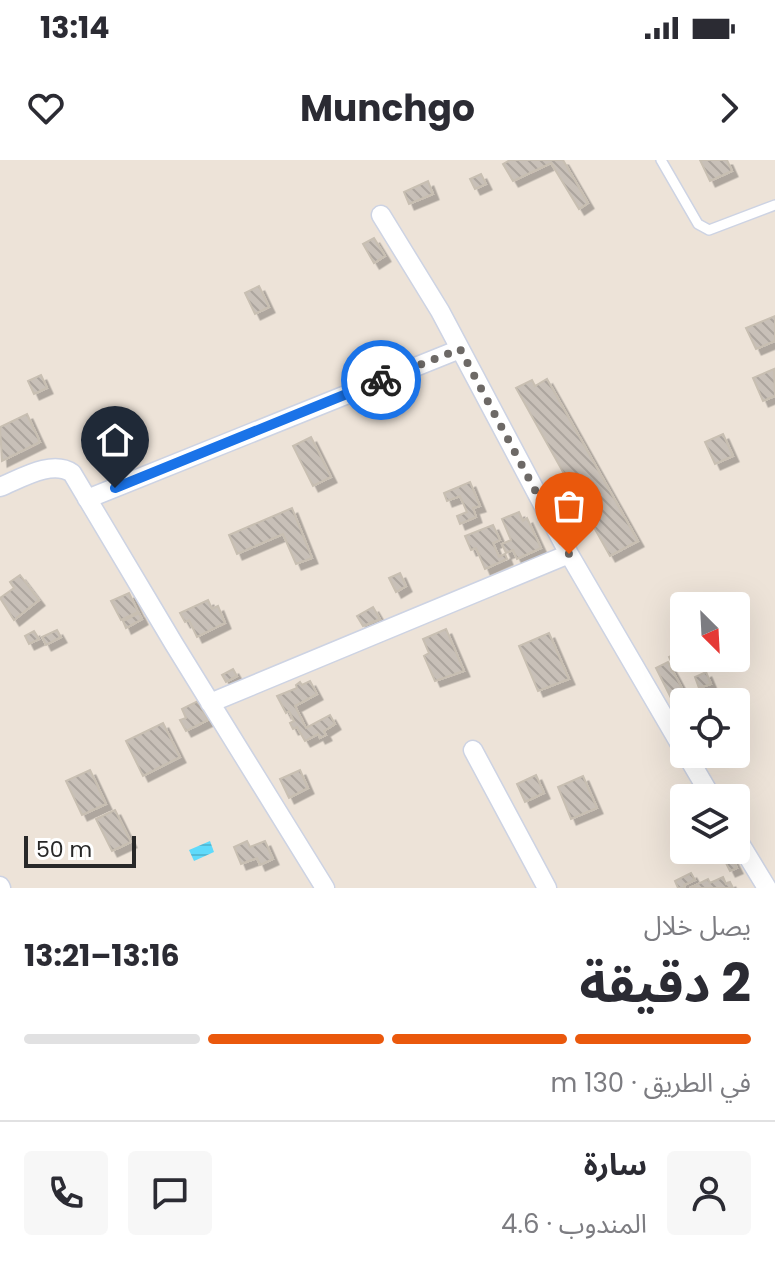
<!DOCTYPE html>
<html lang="ar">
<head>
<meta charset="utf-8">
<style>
	:root { --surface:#fff; --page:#f7f7f7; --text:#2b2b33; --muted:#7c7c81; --line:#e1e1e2; --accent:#ea580c }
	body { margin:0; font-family:Poppins,"Noto Sans Arabic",sans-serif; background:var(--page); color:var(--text); direction:rtl; height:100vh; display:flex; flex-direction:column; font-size:30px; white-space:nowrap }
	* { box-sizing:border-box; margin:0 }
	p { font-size:26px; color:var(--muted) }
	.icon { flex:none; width:44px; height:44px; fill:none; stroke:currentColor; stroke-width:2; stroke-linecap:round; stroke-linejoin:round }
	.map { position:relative; height:728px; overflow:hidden; direction:ltr }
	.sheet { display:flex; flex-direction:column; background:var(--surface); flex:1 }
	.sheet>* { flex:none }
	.needle { width:52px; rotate:156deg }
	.controls { position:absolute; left:670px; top:432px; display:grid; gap:16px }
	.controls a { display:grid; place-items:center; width:80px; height:80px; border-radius:8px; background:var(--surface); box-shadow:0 8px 32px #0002; font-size:40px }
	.scale { position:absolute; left:24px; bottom:20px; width:112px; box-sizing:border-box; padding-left:8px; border:4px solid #282828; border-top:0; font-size:22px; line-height:28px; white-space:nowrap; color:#282828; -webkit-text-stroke:6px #fff; paint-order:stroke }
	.pin { position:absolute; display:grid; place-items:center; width:68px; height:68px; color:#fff; margin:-82px -34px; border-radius:50% 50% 50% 0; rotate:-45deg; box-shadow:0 0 8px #0007 }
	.pin .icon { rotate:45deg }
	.courier { position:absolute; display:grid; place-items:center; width:80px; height:80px; margin:-40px; border:6px solid #1a73e8; border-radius:50%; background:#fff; color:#222; box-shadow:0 2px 10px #0007 }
	.head em { font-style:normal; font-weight:700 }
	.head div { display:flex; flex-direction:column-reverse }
	.head { display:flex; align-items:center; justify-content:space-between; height:136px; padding:0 24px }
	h1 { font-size:52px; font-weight:700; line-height:60px }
	.bar { display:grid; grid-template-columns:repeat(4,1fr); gap:12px 8px; align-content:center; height:96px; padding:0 24px }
	.bar i { height:10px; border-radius:6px; background:var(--line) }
	.bar .current { background:var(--accent) }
	.bar p { grid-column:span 4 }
	.line { display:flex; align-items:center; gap:20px; padding:0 24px; border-top:2px solid var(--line) }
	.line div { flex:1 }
	.round { display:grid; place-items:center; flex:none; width:84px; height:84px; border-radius:8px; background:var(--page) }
	.status { display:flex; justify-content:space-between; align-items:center; height:56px; padding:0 40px; background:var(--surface); direction:ltr }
	.status svg { height:22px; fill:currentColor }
	header { display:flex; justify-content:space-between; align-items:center; height:104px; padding:0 24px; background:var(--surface); font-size:36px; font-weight:700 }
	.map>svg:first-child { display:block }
</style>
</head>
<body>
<div class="status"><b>13:14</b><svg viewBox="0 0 49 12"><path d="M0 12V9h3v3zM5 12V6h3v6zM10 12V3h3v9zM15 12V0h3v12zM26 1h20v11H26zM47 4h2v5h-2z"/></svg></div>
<header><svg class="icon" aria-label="forward" viewBox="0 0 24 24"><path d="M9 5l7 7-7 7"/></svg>Munchgo<svg class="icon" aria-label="heart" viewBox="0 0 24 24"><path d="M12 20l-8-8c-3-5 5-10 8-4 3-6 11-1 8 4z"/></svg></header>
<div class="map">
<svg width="775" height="728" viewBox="0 0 775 728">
	<defs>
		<pattern id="water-rules" width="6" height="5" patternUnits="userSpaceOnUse" patternTransform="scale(2)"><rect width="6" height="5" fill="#5fdafb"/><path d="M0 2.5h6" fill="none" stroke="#53bbd7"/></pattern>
		<pattern id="building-back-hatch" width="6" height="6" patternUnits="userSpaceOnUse" patternTransform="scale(2)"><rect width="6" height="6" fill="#c8c0b8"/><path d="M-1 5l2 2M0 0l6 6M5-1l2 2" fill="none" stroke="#aca59e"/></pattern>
		<filter id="shadow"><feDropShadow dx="5.5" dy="5.5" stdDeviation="0" flood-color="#0004"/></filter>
	</defs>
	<rect width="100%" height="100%" fill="#ede3d8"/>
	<path fill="url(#water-rules)" d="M210,681L214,692L194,701L189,690Z"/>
	<path fill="url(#building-back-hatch)" stroke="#c8bfb2" stroke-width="2" filter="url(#shadow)" d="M510,0H563L588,43L579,49L551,3L513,21L503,4Z
		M700,0H727L732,11L710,21Z
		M481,14L486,24L475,29L470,19Z
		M428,21L433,34L409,44L404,32Z
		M374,78L385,96L374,103L363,84Z
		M259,126L269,147L255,154L245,133Z
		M775,156V181L756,189L746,168Z
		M774,209L775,236L763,241L753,218Z
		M41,215L47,228L34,234L28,221Z
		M547,219L638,381L610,396L516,228L532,220L535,226Z
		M27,254L40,282L2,301L0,267Z
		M723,274L733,296L715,304L705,282Z
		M311,277L331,317L313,326L293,286Z
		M105,280L111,294L102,298L96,284Z
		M470,322L480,346L473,348L476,357L460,364L457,356L467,352L460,336L447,341L444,333Z
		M292,348L312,398L296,404L283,374L237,394L229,375Z
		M519,352L523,361L527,358L541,388L517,399L513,390L506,393L502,384L511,380L502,359Z
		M493,365L500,380L493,383L499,397L505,394L507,399L485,409L476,388L471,390L465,376Z
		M400,413L406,426L396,432L389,418Z
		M20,415L39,440L14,460L0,438L14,428L10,422Z
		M129,433L138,452L121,460L111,441Z
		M208,440L212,449L218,446L225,463L197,477L189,460L185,462L180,453Z
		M373,447L380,459L363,466L357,456Z
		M139,453L142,459L126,468L123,461Z
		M446,469L464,511L435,521L424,496L429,493L423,479Z
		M57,470L61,477L46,485L42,477Z
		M34,471L39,479L29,484L25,476Z
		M549,473L569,519L538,531L519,486Z
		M684,490V498H686L673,505L669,497Z
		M668,502L684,532L671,538L656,508Z
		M233,509L237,516L226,522L222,515Z
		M706,512L711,524L699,528L695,517Z
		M310,521L317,534L295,546L306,568L330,555L335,564L324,571L326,575L320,578L318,574L305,581L297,567L293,569L290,563L294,561L289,551L286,553L277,536L297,528L296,525L300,522L302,525Z
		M198,541L208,560L186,571L180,560L186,558L182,549Z
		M163,563L180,597L143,616L126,581Z
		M90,610L106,644L82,655L66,621Z
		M300,610L308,628L289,638L280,619Z
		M536,615L544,633L525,642L517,624Z
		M583,616L597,648L571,659L558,627Z
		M115,650L131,682L112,691L96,659Z
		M247,681L250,687L265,681L273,699L260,705L257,698L241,704L234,687Z
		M731,696L737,708L730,711L724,699Z
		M691,713L695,720L684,725L685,728H678L675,721Z
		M723,717L726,724L730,722L733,728H690L708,719L710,723Z"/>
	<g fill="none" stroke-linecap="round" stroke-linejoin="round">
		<g stroke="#cdd3e3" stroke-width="12">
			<path id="lane" d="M661,0L698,64L709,70L775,45"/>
		</g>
		<g stroke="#cdd3e3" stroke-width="21">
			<path id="street" d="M381,55L440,151L569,394L684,591
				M0,327C20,319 52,299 72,313L174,484L325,728
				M87,339L460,189
				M210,543L569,394
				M473,590L547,728
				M686,594L712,638
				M736,677L767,728
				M0,726L1,728"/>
		</g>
		<use href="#lane" stroke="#fff" stroke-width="9"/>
		<use href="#street" stroke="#fff" stroke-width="18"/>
	</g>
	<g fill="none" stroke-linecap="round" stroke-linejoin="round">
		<path stroke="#6d6966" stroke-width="8" stroke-dasharray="0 14.4" d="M381,220L460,189L569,394"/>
		<path stroke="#1a73e8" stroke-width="10" d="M115,328L381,220"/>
	</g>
</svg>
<div class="controls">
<a><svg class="needle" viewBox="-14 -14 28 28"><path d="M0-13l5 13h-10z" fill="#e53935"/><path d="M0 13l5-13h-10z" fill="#7c7c81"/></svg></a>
<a><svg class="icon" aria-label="locate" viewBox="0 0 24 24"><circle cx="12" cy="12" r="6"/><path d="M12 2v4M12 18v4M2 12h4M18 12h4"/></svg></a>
<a><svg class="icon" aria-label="layers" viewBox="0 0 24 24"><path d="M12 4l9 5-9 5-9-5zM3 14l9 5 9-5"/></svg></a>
</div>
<div class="scale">50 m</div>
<div class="pin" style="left:569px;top:394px;background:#ea580c"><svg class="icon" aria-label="bag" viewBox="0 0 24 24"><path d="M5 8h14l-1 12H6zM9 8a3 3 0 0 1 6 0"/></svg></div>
<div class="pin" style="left:115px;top:328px;background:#1f2937"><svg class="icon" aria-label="home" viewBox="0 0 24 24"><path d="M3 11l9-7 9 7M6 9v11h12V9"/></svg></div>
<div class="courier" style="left:381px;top:220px"><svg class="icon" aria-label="bike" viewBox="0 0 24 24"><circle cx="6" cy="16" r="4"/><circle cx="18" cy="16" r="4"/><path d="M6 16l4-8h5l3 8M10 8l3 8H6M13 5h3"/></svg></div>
</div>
<section class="sheet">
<div class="head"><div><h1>2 دقيقة</h1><p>يصل خلال</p></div><em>13:16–13:21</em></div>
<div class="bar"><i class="current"></i><i class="current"></i><i class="current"></i><i></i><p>في الطريق · 130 m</p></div>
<div class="line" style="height:144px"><a class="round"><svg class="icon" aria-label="person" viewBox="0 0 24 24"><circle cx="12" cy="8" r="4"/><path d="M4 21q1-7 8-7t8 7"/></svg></a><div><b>سارة</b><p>المندوب · 4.6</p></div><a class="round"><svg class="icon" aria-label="chat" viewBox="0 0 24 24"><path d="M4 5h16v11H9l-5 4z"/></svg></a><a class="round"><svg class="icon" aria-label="phone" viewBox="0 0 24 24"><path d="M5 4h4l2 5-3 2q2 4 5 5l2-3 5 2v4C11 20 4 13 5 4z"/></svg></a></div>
</section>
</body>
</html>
